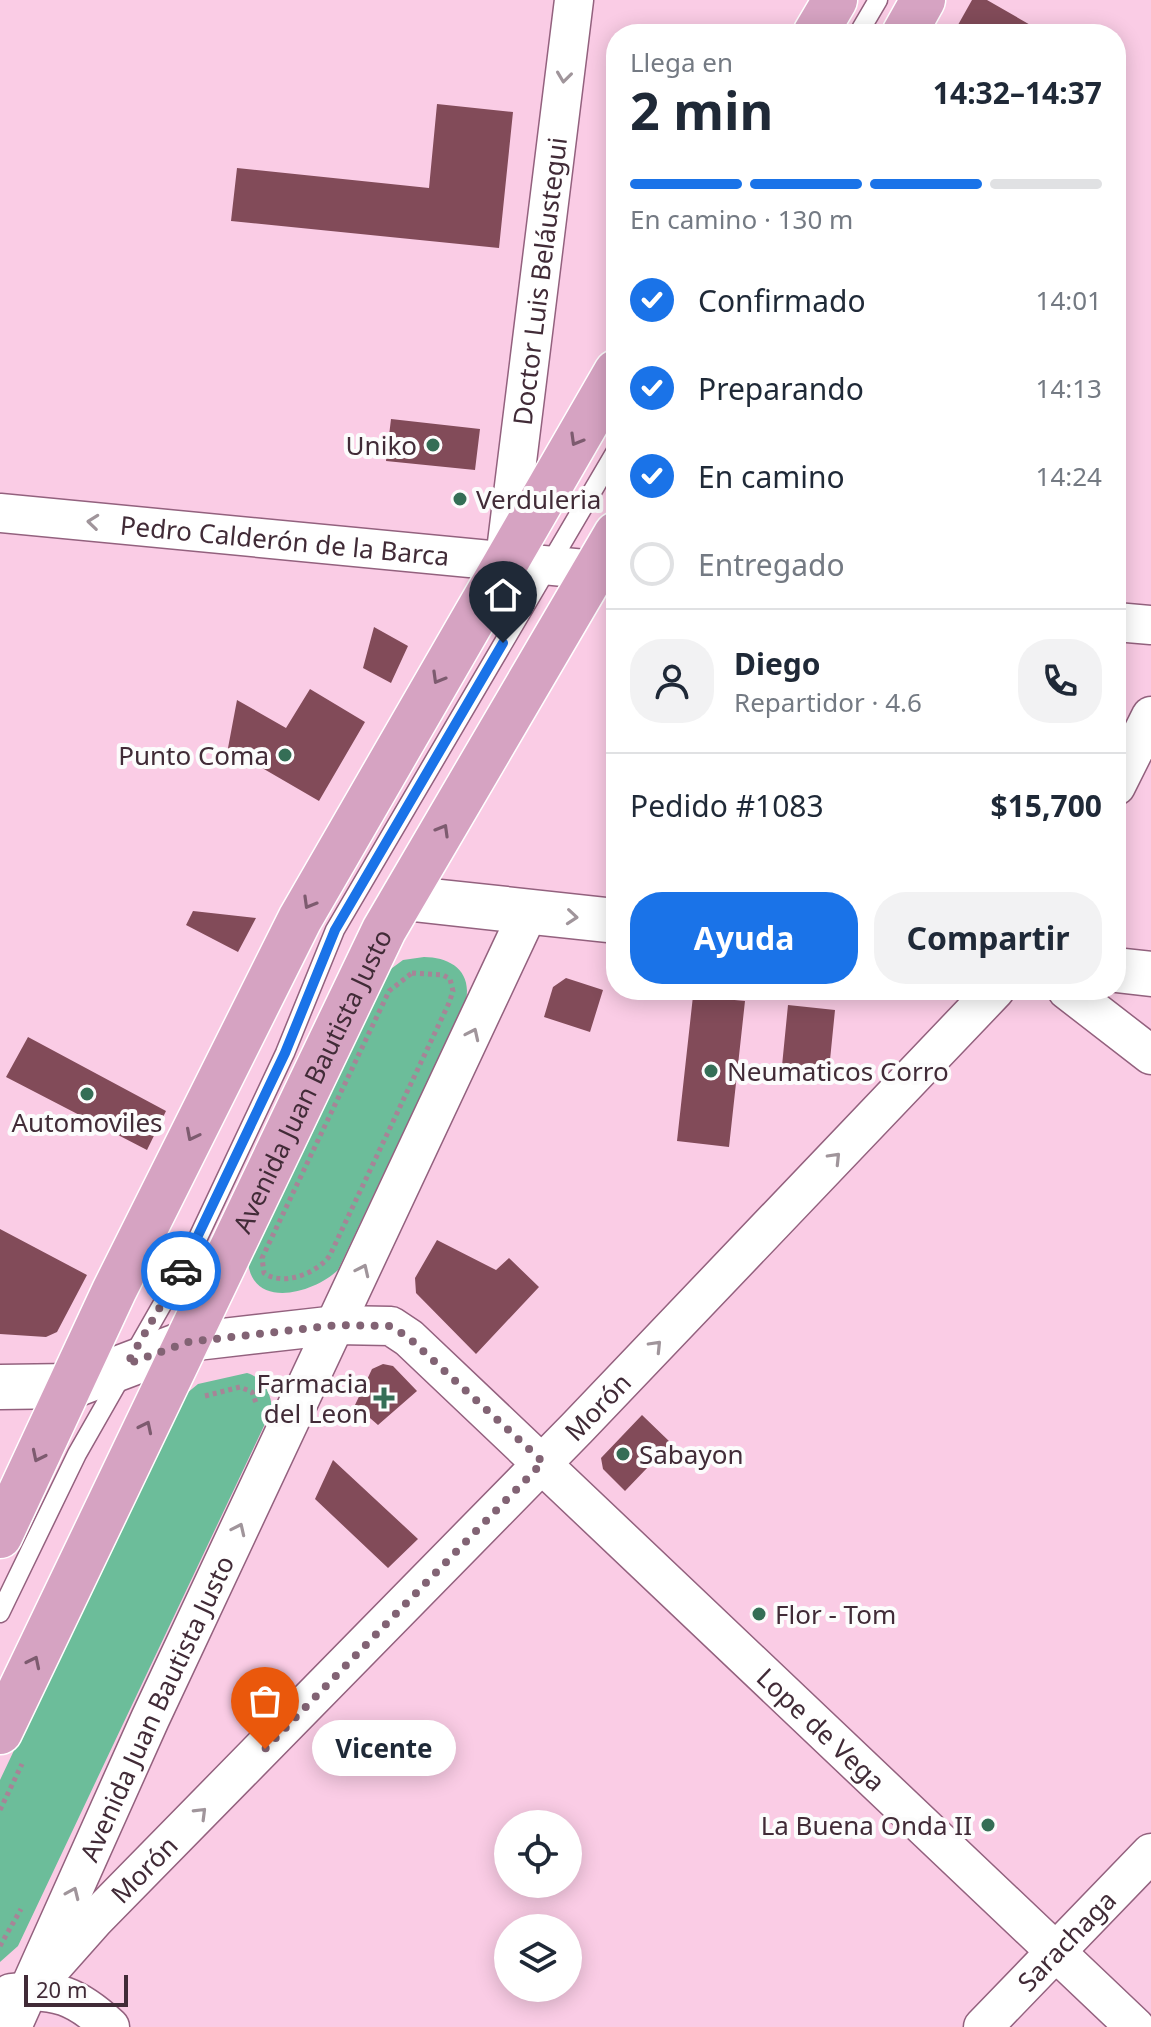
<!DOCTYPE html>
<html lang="es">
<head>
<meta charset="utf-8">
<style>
	:root { --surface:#fff; --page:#f2f2f3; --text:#1f2937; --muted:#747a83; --line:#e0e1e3; --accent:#1a73e8 }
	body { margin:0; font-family:"Noto Sans",sans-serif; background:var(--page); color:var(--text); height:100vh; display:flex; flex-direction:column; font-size:30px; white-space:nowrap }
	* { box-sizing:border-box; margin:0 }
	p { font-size:26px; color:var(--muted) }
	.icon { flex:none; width:44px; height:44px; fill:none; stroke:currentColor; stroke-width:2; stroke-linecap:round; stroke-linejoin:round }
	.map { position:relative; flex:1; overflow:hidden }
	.panel { position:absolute; left:606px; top:24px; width:520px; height:976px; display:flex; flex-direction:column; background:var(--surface); border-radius:32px; box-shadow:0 4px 20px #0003 }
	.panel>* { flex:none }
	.buttons { position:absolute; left:494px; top:1810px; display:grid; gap:16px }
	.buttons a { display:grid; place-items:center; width:88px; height:88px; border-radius:50%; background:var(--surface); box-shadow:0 4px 20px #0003; font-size:40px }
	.scale { position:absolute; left:24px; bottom:20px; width:104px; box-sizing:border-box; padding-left:8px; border:4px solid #412b37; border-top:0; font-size:22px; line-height:28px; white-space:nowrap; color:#412b37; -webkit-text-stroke:6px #fcfcfc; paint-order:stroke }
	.pin { position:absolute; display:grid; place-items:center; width:68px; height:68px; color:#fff; margin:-82px -34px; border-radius:50% 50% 50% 0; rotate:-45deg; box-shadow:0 0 8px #0007 }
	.pin .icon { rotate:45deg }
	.courier { position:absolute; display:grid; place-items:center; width:80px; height:80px; margin:-40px; border:6px solid #1a73e8; border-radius:50%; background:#fff; color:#222; box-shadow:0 2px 10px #0007 }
	.bubble { position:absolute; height:56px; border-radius:28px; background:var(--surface); box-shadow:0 4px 20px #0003; font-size:26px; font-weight:700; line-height:56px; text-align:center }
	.summary em { font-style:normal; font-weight:700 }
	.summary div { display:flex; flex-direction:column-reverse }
	.summary { display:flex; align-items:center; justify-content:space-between; height:136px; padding:0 24px }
	h1 { font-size:52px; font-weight:700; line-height:60px }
	.bar { display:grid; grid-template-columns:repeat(4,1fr); gap:12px 8px; align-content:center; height:96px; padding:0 24px }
	.bar i { height:10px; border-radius:6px; background:var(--line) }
	.bar .on { background:var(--accent) }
	.bar p { grid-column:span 4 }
	.line { display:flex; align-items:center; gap:20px; padding:0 24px; border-top:2px solid var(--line) }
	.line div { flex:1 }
	.round { display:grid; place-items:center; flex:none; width:84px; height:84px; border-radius:32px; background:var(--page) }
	ol { padding:0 24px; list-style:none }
	li { display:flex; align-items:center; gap:24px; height:88px }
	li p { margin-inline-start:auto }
	li .icon { padding:8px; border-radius:50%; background:var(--accent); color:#fff; stroke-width:4 }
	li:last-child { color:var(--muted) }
	li i { width:44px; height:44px; border:4px solid var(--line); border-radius:50% }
	.action { display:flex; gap:16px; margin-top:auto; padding:16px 24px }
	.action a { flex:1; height:92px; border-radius:32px; background:var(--accent); color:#fff; font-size:32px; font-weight:700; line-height:92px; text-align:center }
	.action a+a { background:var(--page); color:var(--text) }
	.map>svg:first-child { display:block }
</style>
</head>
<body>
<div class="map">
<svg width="1151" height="2027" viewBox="0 0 1151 2027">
	<rect width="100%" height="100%" fill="#facce5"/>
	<path fill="#6cbd9a" d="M424,957C450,957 472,971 466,1000L338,1270C314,1293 254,1310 248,1263L384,974L403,960Z
		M247,1373C263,1378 271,1392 272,1409L18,1946L0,1962V1780L181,1398L198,1384Z"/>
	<path fill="#824b59" d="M972,0H987L1046,34H958L954,32Z
		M437,104L513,112L499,248L231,221L237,168L429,188Z
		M391,419L480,429L475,470L386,461Z
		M374,627L408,646L391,683L363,668Z
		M310,689L365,722L319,801L228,748L237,700L286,728Z
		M193,911L256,918L238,952L186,925Z
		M566,978L603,990L590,1032L544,1017L553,987Z
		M693,996L745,1001L729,1147L677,1141Z
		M788,1005L835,1010L828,1080L781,1076Z
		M28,1037L166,1111L147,1150L6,1077Z
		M0,1229L87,1275L57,1332L46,1337L0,1334Z
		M437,1240L496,1270L509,1258L539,1287L476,1354L416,1293L415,1278Z
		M383,1364L393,1366L417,1391L378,1425L355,1405L372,1369Z
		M642,1415L671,1443L625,1491L603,1469L601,1458Z
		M333,1460L418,1539L388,1568L315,1499Z"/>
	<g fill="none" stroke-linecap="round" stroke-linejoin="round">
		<g stroke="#93617e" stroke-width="21">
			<path id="lane" d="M858,34L878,0
				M0,1613L77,1454L187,1261L285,1053L335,930L616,451"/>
		</g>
		<g stroke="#93617e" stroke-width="41">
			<g id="street">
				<path id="s1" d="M0,513L616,572"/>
				<path id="s2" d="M505,559L574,0"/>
				<path d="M1116,622L1151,625"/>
				<path d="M1116,786L1151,716"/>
				<path d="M1067,990L1151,1055"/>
				<path id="s3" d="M188,1342L337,1325L391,1326L409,1338L1135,2027"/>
				<path id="s4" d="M31,1991L95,1919L577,1428L995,990"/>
				<path d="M11,1993C55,1987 78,1997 110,2027"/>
				<path id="s5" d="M12,2027L150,1719L528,913"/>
				<path id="s6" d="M983,2027L1151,1853"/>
			</g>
		</g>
		<g stroke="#93617e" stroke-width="47">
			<path id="secondary" d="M404,898L616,921
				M1116,970L1151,974
				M0,1387L72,1386L188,1342"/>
		</g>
		<g stroke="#fff" stroke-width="47">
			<g id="primary">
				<path d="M815,34L835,0"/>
				<path d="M904,34L923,0"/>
				<path d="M0,1536L114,1291L300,919L616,372"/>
				<path id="s7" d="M0,1732L384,930L616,534"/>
			</g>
		</g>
		<path stroke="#a78497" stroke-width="5" stroke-dasharray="4 4" stroke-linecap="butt" d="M412,973L443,975L450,979L453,991L449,1003L330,1255C318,1273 283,1287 264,1273L262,1258L389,991Z
			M205,1396L240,1387L252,1392L256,1403
			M0,1810L22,1764
			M0,1946L21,1909"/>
		<use href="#lane" stroke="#fff" stroke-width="18"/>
		<use href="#street" stroke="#fff" stroke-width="38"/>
		<use href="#secondary" stroke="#fff" stroke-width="44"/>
		<use href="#primary" stroke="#d6a3c2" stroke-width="44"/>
	</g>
	<defs><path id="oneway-chevron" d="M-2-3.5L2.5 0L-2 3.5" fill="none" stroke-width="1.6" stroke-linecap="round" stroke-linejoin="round" transform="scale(2)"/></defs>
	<g stroke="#a0959b">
		<use href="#oneway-chevron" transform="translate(564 77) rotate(97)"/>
		<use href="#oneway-chevron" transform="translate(93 522) rotate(-174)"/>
		<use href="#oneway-chevron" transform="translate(572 917) rotate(5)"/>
		<use href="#oneway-chevron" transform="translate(473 1034) rotate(-65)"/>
		<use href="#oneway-chevron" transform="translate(835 1158) rotate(-46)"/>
		<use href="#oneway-chevron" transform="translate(363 1270) rotate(-65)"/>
		<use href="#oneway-chevron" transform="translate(656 1346) rotate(-46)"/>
		<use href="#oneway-chevron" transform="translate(239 1529) rotate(-65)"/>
		<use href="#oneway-chevron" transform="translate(201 1813) rotate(-45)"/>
		<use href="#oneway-chevron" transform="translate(73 1893) rotate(-66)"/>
	</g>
	<g stroke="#7d5b6f">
		<use href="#oneway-chevron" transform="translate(576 440) rotate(120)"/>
		<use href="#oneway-chevron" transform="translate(438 678) rotate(120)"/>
		<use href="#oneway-chevron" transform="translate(443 830) rotate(-60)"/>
		<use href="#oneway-chevron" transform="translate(309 903) rotate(120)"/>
		<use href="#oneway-chevron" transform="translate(192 1135) rotate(117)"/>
		<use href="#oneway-chevron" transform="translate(146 1427) rotate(-64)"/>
		<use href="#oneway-chevron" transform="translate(38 1456) rotate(116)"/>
		<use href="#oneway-chevron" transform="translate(34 1662) rotate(-64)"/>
	</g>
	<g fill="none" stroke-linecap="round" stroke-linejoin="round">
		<path stroke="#826374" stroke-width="8" stroke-dasharray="0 14.4" d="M181,1271L127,1364L188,1342L337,1325L391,1326L409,1338L543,1462L265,1749"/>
		<path stroke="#1a73e8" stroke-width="10" d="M181,1271L285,1053L335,930L503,643"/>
	</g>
	<g fill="#356e56" stroke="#fcfcfc" stroke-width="3">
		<circle cx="433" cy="445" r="8"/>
		<circle cx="460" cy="499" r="8"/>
		<circle cx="285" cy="755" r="8"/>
		<circle cx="711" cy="1071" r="8"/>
		<circle cx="87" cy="1094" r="8"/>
		<path d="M380 1386h8v8h8v8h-8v8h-8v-8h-8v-8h8z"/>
		<circle cx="623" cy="1454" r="8"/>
		<circle cx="759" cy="1614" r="8"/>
		<circle cx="988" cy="1825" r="8"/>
	</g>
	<g text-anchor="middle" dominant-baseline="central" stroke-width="8" stroke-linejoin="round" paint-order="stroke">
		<g font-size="26" fill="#412b37" stroke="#fcfcfc">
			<text stroke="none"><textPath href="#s2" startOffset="280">Doctor Luis Beláustegui</textPath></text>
			<text stroke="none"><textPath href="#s1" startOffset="286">Pedro Calderón de la Barca</textPath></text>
			<text stroke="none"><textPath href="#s7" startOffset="722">Avenida Juan Bautista Justo</textPath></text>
			<text stroke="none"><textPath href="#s4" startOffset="814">Morón</textPath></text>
			<text stroke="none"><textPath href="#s5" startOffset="350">Avenida Juan Bautista Justo</textPath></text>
			<text stroke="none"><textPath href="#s3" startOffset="794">Lope de Vega</textPath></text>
			<text stroke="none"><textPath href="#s4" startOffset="166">Morón</textPath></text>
			<text stroke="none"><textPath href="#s6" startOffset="120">Sarachaga</textPath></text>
		</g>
		<g font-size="26" fill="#412b37" stroke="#fcfcfc" text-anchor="end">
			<text x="417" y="445">Uniko</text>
			<text x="476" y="499" text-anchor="start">Verduleria</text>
			<text x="269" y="755">Punto Coma</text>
			<text x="727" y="1071" text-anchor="start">Neumaticos Corro</text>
			<text x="87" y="1122" text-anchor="middle">Automoviles</text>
			<text x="368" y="1383">Farmacia<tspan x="368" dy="30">del Leon</tspan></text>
			<text x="639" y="1454" text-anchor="start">Sabayon</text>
			<text x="775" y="1614" text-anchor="start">Flor - Tom</text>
			<text x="972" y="1825">La Buena Onda II</text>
		</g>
	</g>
</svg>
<div class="buttons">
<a><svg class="icon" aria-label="locate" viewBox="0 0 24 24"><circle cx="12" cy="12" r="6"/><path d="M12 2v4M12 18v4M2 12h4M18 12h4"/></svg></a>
<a><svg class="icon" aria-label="layers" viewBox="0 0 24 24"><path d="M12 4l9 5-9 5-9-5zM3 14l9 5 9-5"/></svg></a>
</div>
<div class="scale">20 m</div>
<div class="pin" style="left:265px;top:1749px;background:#ea580c"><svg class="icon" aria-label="bag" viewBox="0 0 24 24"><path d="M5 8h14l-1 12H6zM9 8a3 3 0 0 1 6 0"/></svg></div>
<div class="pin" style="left:503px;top:643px;background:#1f2937"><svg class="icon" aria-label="home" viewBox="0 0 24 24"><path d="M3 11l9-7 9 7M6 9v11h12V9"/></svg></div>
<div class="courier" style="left:181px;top:1271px"><svg class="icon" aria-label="car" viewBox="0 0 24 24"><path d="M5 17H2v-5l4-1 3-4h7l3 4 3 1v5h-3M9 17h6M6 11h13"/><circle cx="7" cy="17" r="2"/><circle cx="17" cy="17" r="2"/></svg></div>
<div class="bubble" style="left:312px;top:1720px;width:144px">Vicente</div>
<section class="panel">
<div class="summary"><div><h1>2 min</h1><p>Llega en</p></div><em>14:32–14:37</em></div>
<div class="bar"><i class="on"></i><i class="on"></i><i class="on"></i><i></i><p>En camino · 130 m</p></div>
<ol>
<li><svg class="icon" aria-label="check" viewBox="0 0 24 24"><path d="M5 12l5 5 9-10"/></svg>Confirmado<p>14:01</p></li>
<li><svg class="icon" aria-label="check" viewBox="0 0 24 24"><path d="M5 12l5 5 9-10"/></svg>Preparando<p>14:13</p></li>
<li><svg class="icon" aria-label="check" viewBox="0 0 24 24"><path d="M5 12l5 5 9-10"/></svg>En camino<p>14:24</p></li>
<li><i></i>Entregado</li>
</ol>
<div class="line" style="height:144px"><a class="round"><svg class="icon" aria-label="person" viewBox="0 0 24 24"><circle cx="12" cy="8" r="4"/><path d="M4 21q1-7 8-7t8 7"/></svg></a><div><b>Diego</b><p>Repartidor · 4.6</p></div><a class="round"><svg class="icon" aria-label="phone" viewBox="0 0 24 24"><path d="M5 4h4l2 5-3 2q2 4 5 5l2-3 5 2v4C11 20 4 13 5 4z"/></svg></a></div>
<div class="line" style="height:104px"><div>Pedido #1083</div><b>$15,700</b></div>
<div class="action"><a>Ayuda</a><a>Compartir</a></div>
</section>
</div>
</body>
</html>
